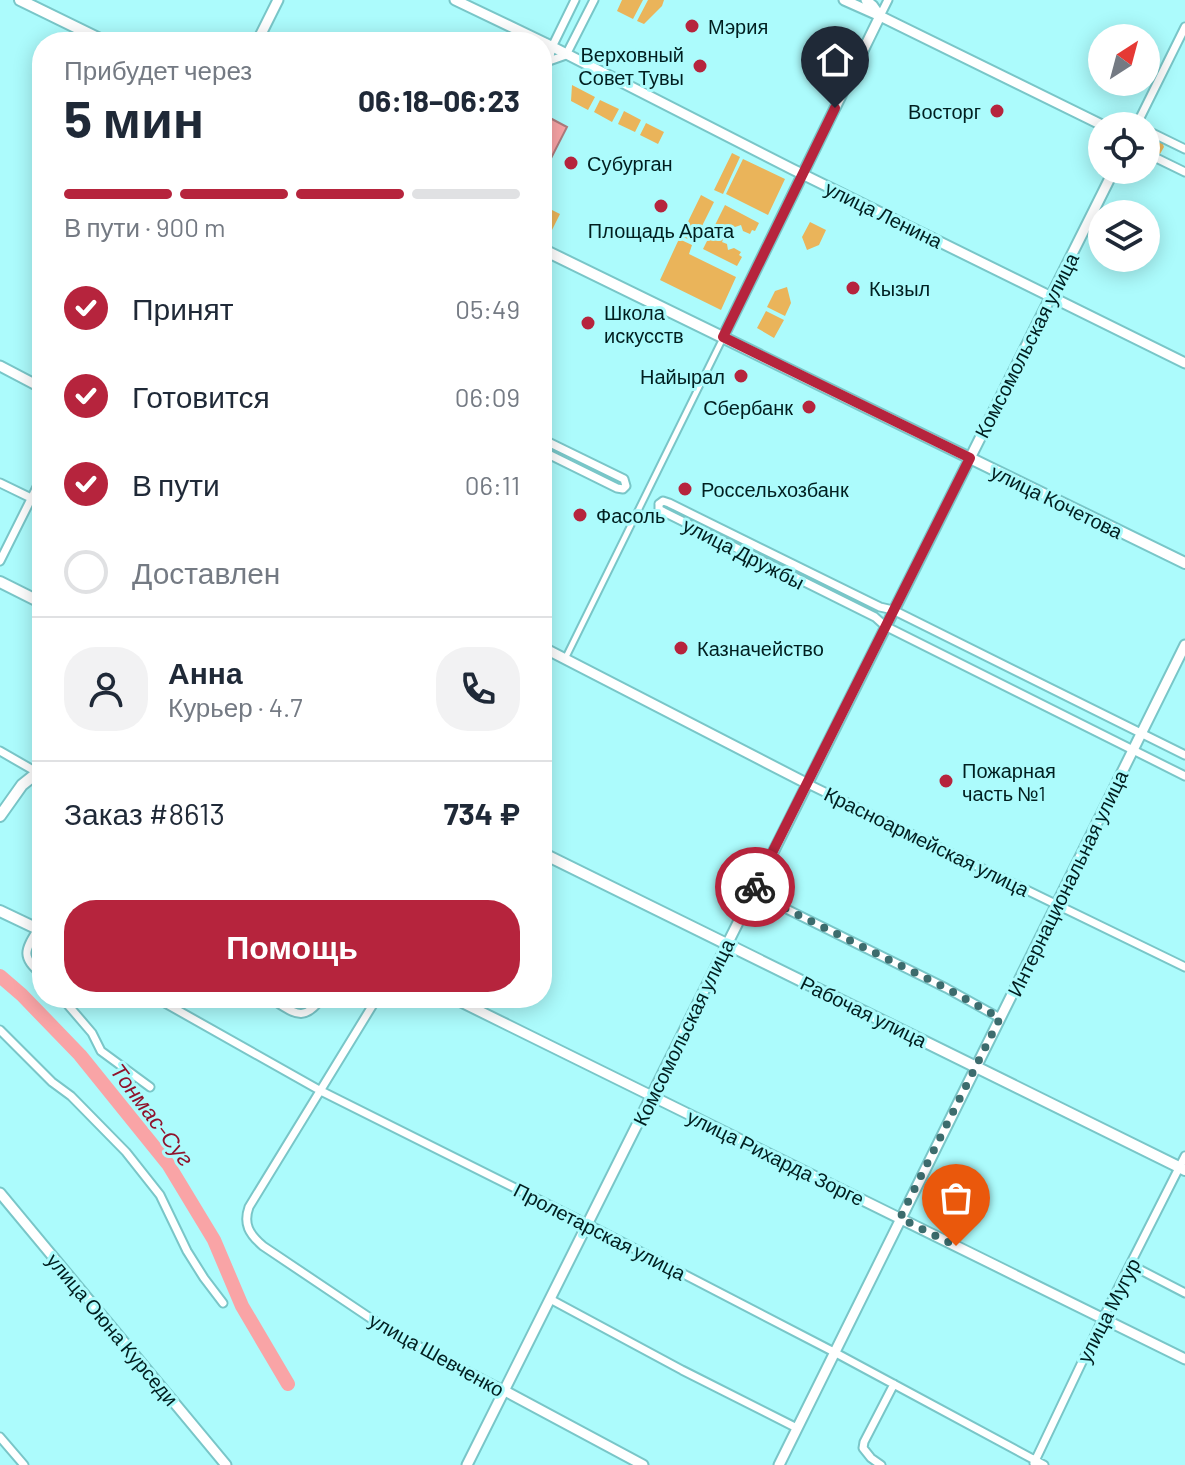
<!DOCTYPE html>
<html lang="ru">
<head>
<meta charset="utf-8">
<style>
	:root { --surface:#fff; --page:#f2f2f3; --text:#1f2937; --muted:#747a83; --line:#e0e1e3; --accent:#b6243d }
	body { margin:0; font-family:Barlow,sans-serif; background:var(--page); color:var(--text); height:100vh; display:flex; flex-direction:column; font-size:30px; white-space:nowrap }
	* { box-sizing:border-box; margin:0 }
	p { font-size:26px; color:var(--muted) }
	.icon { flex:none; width:44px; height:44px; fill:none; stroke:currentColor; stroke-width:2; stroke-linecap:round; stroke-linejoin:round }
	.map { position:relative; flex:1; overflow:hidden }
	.side { position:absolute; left:32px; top:32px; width:520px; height:976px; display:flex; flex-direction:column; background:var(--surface); border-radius:32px; box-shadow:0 4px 20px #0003 }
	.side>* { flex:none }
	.needle { width:52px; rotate:36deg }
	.fabs { position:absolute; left:1088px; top:24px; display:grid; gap:16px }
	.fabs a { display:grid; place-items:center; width:72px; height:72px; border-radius:50%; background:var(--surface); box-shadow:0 4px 20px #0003; font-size:40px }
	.pin { position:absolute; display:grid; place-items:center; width:68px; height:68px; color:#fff; margin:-82px -34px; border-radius:50% 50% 50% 0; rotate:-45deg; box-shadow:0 0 8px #0007 }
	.pin .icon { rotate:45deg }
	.courier { position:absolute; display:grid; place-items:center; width:80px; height:80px; margin:-40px; border:6px solid #b6243d; border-radius:50%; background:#fff; color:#222; box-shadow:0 2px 10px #0007 }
	.summary em { font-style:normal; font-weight:700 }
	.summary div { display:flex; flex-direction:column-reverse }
	.summary { display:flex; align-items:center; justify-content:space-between; height:136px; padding:0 32px }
	h1 { font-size:52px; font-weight:700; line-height:60px }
	.bar { display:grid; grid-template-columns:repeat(4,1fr); gap:12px 8px; align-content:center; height:96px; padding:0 32px }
	.bar i { height:10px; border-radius:6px; background:var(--line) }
	.bar .current { background:var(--accent) }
	.bar p { grid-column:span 4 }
	.line { display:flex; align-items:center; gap:20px; padding:0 32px; border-top:2px solid var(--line) }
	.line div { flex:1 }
	.round { display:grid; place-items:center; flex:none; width:84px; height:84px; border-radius:32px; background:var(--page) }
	ol { padding:0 32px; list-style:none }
	li { display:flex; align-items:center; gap:24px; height:88px }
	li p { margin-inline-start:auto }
	li .icon { padding:8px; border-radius:50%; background:var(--accent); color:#fff; stroke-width:4 }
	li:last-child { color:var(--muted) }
	li i { width:44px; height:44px; border:4px solid var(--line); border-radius:50% }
	.action { display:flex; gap:16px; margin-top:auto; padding:16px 32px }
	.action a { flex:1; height:92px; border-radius:32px; background:var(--accent); color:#fff; font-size:32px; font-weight:700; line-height:92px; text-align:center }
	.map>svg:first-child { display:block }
</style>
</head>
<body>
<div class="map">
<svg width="1185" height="1465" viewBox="0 0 1185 1465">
	<rect width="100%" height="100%" fill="#acfbfc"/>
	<path fill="#eab45a" d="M622,0H643L633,19L617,11Z
		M648,0H664L662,6L644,24L637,21Z
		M572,85L595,97L588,110L571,101Z
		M600,100L619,109L612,122L594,112Z
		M624,111L641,120L635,132L618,124Z
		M646,123L664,132L658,144L640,135Z
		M1148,134L1162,142L1164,147L1160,154L1156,155L1146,149Z
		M732,153L740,157L723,194L714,190Z
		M743,159L785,179L768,215L726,194Z
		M701,195L714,202L694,242L681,236Z
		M542,205L560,214L551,232L542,227Z
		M725,205L759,223L755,231L752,230L750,234L743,231L741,225L735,227L730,225L728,230L722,231L724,237L722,242L727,244L728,250L734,248L741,252L739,255L742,257L737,266L703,249Z
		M810,222L826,230L819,245L807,250L802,237Z
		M679,239L692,245L689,254L736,277L721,310L660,280Z
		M787,287L791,303L785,316L767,307L775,291Z
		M766,311L784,320L774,338L757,328Z"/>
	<path fill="#f9a4a6" stroke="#ae7c7e" stroke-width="2" d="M550,118L567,127L545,170L542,169V134Z"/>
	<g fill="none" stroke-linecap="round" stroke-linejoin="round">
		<path stroke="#f9a4a6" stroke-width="14" d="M0,976L22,995L80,1055L168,1164L214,1240L242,1306L288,1384"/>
		<g stroke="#79c6c8" stroke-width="9">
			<path id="pedestrian" d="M565,659L723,338"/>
		</g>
		<g stroke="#79c6c8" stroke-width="11">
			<path id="minor" d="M880,16L888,0
				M549,61L566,55L594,0
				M549,61L552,47L575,0
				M1136,126L1185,27
				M1146,130L1185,149
				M1146,153L1185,172
				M542,439L624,479L626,486L623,489L617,488L542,451
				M0,483L31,498
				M659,504V509L662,511L875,617L885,626L1185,776
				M659,504L663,501L669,503L880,607L893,610L1185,755
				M0,561L42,477
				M0,751L40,774
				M806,783L1185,967
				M752,892L946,988L1000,1018
				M38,929C24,951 21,957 42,975
				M62,998L92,1033L101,1051L150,1087
				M156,998L321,1091L587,1224L834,1352L1044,1465
				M269,998C293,1011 302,1025 322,998
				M377,998L249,1207C243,1224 249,1234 263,1246L391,1332L505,1391
				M0,1030L52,1082L71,1096L126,1152L160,1195L187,1251L204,1278L223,1303
				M1131,1265L1185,1293
				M550,1299L682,1370L797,1428
				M0,1437L24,1465
				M1034,1463L1103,1318L1185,1156
				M881,1465L871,1458L863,1448L864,1442L894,1384"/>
		</g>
		<g stroke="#79c6c8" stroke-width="13">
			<path id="tertiary" d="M455,0L545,43L792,169L1185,363
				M844,0L880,16L1104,126
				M866,0L873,6L880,16
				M257,42L278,0
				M723,337L880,16
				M0,366L42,388
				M542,647L806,783
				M453,998L1185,1359
				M0,1193L226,1465
				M505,1391L643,1465
				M467,1465L1114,170
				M779,1465L1185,645"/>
		</g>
		<g stroke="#79c6c8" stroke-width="14">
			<path id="secondary" d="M20,0L106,42
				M542,249L1185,563
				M0,582L42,603
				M0,816L22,785L42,769
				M542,853L1185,1170
				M0,911L42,931"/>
		</g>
		<use href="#pedestrian" stroke="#fff" stroke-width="5"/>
		<use href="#minor" stroke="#fff" stroke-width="7"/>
		<use href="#tertiary" stroke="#fff" stroke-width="9"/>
		<use href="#secondary" stroke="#fff" stroke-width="10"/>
	</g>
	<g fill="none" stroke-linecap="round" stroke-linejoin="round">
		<path stroke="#3c6c6d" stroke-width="8" stroke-dasharray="0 14.4" d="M755,887L752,892L946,988L1000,1018L900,1218L956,1246"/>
		<path stroke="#b6243d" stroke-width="10" d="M755,887L970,458L723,337L835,108"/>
	</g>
	<g fill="#b6243d" stroke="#acfbfc" stroke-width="3">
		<circle cx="692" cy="26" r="8"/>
		<circle cx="700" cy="66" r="8"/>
		<circle cx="997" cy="111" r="8"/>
		<circle cx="571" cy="163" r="8"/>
		<circle cx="661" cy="206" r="8"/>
		<circle cx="853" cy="288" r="8"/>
		<circle cx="588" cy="323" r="8"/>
		<circle cx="741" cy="376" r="8"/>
		<circle cx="809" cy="407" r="8"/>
		<circle cx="685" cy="489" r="8"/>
		<circle cx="580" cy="515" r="8"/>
		<circle cx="681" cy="648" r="8"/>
		<circle cx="946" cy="781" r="8"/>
	</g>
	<g text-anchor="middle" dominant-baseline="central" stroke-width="6" stroke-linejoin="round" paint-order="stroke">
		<g font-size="20" fill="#001f20" stroke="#acfbfc" text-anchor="start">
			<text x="708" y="26">Мэрия</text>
			<text x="684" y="54" text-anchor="end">Верховный<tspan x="684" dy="23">Совет Тувы</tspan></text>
			<text x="981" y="111" text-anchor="end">Восторг</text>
			<text x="587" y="163">Субурган</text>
			<text x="661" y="230" text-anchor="middle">Площадь Арата</text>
			<text x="869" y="288">Кызыл</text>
			<text x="604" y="312">Школа<tspan x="604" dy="23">искусств</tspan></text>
			<text x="725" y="376" text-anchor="end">Найырал</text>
			<text x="793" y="407" text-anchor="end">Сбербанк</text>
			<text x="701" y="489">Россельхозбанк</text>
			<text x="596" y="515">Фасоль</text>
			<text x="697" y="648">Казначейство</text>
			<text x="962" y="770">Пожарная<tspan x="962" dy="23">часть №1</tspan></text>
		</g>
		<g font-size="20" fill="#001f20" stroke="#acfbfc">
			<text transform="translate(884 214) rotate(26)">улица Ленина</text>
			<text transform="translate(1026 345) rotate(-63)">Комсомольская улица</text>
			<text transform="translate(1057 501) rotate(26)">улица Кочетова</text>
			<text transform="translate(744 553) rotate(27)">улица Дружбы</text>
			<text transform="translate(927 841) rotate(26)">Красноармейская улица</text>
			<text transform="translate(1067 883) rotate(-64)">Интернациональная улица</text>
			<text transform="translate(864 1011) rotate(26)">Рабочая улица</text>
			<text transform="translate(683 1032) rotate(-64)">Комсомольская улица</text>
			<text transform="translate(776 1157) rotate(26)">улица Рихарда Зорге</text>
			<text transform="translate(600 1231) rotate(27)">Пролетарская улица</text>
			<text transform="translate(1108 1310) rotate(-63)">улица Мугур</text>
			<text transform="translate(113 1329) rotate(50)">улица Оюна Курседи</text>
			<text transform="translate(437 1354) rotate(29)">улица Шевченко</text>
		</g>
		<g font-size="22" font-style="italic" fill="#90132c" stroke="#acfbfc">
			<text transform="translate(153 1114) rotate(53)">Тонмас-Суг</text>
		</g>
	</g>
</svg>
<div class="fabs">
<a><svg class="needle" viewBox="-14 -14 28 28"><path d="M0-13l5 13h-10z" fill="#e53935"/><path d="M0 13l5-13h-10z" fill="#747a83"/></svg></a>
<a><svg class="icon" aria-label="locate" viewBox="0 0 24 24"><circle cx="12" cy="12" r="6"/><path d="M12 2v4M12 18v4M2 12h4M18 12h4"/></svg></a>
<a><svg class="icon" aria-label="layers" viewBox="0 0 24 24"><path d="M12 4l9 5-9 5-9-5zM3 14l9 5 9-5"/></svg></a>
</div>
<div class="pin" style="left:956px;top:1246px;background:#ea580c"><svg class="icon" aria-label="bag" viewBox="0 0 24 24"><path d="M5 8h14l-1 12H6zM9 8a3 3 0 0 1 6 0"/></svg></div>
<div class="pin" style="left:835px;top:108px;background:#1f2937"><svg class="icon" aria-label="home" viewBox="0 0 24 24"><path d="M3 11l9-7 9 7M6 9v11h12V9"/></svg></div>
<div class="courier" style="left:755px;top:887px"><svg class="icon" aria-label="bike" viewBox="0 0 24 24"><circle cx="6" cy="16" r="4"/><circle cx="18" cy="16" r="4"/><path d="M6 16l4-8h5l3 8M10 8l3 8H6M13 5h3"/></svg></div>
<section class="side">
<div class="summary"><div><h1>5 мин</h1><p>Прибудет через</p></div><em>06:18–06:23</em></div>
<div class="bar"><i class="current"></i><i class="current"></i><i class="current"></i><i></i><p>В пути · 900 m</p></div>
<ol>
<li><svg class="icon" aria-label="check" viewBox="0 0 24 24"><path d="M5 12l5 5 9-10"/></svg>Принят<p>05:49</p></li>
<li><svg class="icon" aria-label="check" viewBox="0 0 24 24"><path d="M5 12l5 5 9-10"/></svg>Готовится<p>06:09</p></li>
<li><svg class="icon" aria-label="check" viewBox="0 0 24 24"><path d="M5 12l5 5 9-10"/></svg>В пути<p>06:11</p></li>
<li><i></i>Доставлен</li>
</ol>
<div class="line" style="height:144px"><a class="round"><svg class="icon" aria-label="person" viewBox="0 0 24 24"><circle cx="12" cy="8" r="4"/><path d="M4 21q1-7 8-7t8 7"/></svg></a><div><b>Анна</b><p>Курьер · 4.7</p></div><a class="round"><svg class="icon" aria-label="phone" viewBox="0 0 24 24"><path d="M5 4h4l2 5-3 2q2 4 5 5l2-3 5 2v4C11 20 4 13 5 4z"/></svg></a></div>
<div class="line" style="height:104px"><div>Заказ #8613</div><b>734 ₽</b></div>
<div class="action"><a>Помощь</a></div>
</section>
</div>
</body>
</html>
